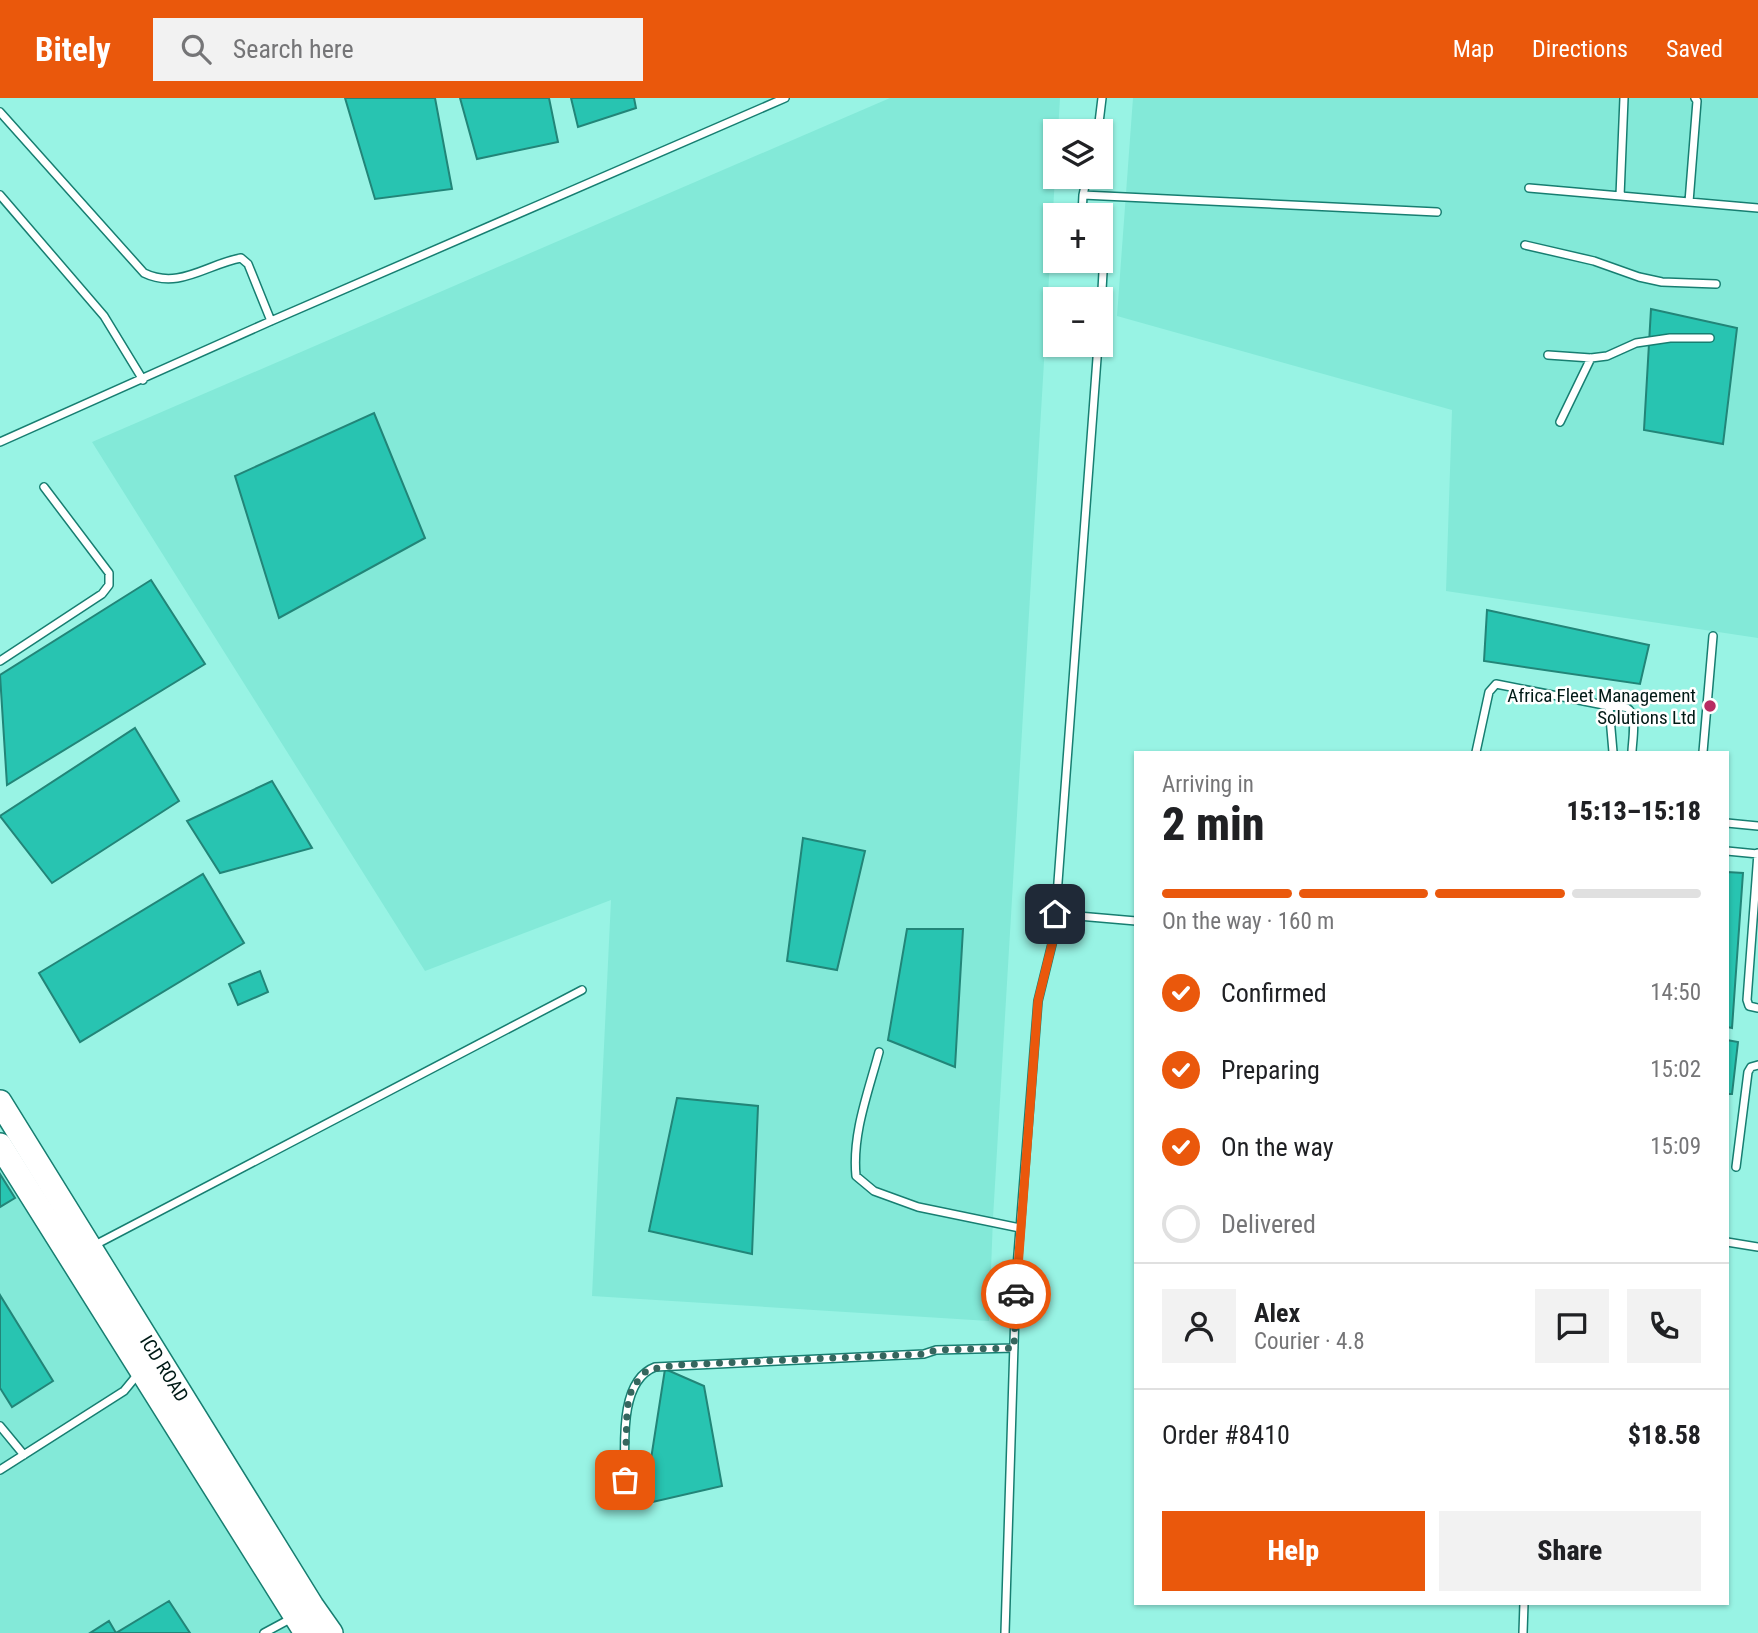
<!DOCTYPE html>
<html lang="en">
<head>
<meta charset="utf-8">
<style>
	:root { --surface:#fff; --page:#f2f2f2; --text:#202124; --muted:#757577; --line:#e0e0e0; --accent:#ea580c }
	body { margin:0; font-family:"Roboto Condensed",sans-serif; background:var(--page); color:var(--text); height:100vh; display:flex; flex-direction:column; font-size:26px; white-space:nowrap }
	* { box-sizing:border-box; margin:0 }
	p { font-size:23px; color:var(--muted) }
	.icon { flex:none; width:38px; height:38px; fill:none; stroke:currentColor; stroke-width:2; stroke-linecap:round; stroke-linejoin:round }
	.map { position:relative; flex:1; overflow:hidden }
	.details { position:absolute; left:1134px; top:653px; width:595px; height:854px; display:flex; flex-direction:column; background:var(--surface); border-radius:0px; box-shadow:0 2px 5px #0004 }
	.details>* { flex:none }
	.buttons { position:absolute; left:1043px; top:21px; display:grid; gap:14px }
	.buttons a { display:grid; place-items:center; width:70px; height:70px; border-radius:0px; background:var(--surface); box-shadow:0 2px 5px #0004; font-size:35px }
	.pin { position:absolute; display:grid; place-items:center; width:60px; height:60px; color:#fff; margin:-30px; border-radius:14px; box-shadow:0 4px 10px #0006 }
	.courier { position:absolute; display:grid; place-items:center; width:70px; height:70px; margin:-35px; border:5px solid #ea580c; border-radius:50%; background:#fff; color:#222; box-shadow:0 2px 9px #0007 }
	.overview em { font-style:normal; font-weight:800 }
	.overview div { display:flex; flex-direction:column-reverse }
	.overview { display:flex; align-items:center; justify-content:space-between; height:119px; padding:0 28px }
	h1 { font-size:46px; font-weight:800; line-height:52px }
	.bar { display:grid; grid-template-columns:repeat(4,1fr); gap:10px 7px; align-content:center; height:84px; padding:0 28px }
	.bar i { height:9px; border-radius:5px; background:var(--line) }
	.bar .active { background:var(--accent) }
	.bar p { grid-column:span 4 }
	.line { display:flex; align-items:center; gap:18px; padding:0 28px; border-top:2px solid var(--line) }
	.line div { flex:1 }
	.round { display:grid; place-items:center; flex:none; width:74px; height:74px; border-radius:0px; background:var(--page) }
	ol { padding:0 28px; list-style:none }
	li { display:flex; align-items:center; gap:21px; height:77px }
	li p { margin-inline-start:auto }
	li .icon { padding:7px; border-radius:50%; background:var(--accent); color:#fff; stroke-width:4 }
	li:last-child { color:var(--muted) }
	li i { width:38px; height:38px; border:4px solid var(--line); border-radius:50% }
	.button { display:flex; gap:14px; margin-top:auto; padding:14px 28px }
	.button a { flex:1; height:80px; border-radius:0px; background:var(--accent); color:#fff; font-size:28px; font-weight:800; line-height:80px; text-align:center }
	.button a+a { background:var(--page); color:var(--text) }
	header { display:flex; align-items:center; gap:42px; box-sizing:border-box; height:98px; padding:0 35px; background:var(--accent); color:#fff }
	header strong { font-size:33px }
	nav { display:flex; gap:38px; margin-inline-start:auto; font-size:24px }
	.search { width:490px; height:63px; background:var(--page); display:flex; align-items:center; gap:18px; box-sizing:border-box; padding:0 24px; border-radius:0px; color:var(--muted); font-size:26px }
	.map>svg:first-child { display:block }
</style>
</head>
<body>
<header>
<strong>Bitely</strong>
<div class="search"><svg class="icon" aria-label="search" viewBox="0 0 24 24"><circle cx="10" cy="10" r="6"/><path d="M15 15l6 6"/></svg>Search here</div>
<nav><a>Map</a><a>Directions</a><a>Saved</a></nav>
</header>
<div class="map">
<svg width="1758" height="1535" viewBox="0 0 1758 1535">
	<rect width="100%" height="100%" fill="#98f3e4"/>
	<path fill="#83e9d8" d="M890,0H1060L1058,33H1055V79L993,1120L989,1223L592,1198L611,802L425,873L92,344Z
		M1133,0H1758V540L1446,493L1452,312L1117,218Z
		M0,1065L296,1535H0Z"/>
	<path fill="#28c4b1" stroke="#228578" stroke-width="2" d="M345,0H435L452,91L375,101Z
		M460,0H549L558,44L477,61Z
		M571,0H634L636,10L578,29Z
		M1651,211L1737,230L1723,346L1644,332Z
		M374,315L425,440L279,520L235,378Z
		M151,482L205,566L7,687L0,577Z
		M1487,512L1649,547L1640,586L1484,563Z
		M135,630L179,703L52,785L0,718Z
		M272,683L312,750L220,775L187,723Z
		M803,740L865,753L837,872L787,863Z
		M1727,774L1743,775L1732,930L1727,929Z
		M203,776L244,845L80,944L39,875Z
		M907,831H963L955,969L888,942Z
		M260,873L268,894L238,907L229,886Z
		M1727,942L1738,944L1732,996H1727Z
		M677,1000L758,1008L752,1156L649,1133Z
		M0,1076L15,1100L0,1109Z
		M0,1197L53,1283L12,1309L0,1290Z
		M665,1271L704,1288L722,1388L644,1406Z
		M169,1503L190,1535H116Z
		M109,1523L116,1535H90Z"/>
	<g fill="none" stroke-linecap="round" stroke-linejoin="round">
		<g stroke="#177e71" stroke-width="10">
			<path id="lane" d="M0,14L144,175C179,192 207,166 241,160L248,166L271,223
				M1098,33L1102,0
				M1529,90L1758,110
				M0,97L104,218L143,282
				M1083,97L1437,114
				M1620,98L1624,0
				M1689,104L1697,3L1695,0
				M1082,117L1083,97L1087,79
				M1525,147L1594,163L1639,179L1662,184L1716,186
				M1100,163L1103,174L1101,210
				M1548,257L1591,260L1607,258L1636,245L1670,240H1710
				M1560,324L1591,260
				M0,344L271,223L785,0
				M0,563L102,496L109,487V475L44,389
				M1609,608C1614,609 1622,608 1627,610C1638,616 1632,644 1632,654
				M1476,654L1489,594L1496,586L1609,608L1613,654
				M1703,654L1713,538
				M1727,725L1758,728
				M1727,753L1758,756
				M1758,755L1747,902L1749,908L1758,910
				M1055,816L1136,823
				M879,954C868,995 852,1036 856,1078L874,1093L918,1109L1020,1130
				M1736,1069L1748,974L1751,969L1758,967
				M1727,1144L1758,1149
				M93,1148L582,892
				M0,1328L24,1357
				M0,1372L124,1293L138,1276
				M625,1382C625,1350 618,1283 655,1269L924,1256L936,1252L1014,1250
				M264,1535L292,1520
				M1005,1535L1016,1182L1038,903L1054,838L1098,247
				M1523,1535L1524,1505"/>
		</g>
		<g stroke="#177e71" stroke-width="26">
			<g id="primary">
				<path id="s1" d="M0,1004L312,1508L331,1535"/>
				<path d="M0,1047L306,1535"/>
			</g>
		</g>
		<use href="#lane" stroke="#fff" stroke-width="7"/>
		<use href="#primary" stroke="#fff" stroke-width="23"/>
	</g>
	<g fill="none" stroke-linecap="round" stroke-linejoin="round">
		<path stroke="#35665e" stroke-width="7" stroke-dasharray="0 12.6" d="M625,1382L627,1311L632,1290L647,1272L676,1267L924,1256L936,1252L1014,1250L1016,1196"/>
		<path stroke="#ea580c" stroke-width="9" d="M1016,1196L1038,903L1054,838L1055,816"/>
	</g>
	<circle fill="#b82c63" stroke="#fff" stroke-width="2.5" cx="1710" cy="608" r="7"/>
	<g text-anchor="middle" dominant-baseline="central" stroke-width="5" stroke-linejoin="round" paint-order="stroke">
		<g font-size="19" fill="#001a16" stroke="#fff" text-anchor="end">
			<text x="1696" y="597">Africa Fleet Management<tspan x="1696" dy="22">Solutions Ltd</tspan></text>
		</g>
		<g font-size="19" fill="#001a16" stroke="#fff">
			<text stroke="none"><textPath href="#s1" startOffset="313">ICD ROAD</textPath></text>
		</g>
	</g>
</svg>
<div class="buttons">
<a><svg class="icon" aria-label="layers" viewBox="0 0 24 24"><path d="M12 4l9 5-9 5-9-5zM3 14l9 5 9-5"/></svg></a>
<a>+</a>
<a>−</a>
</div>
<div class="pin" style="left:625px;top:1382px;background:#ea580c"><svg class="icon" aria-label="bag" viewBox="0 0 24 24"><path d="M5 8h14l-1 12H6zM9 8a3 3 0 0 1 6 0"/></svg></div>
<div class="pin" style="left:1055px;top:816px;background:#1f2937"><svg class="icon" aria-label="home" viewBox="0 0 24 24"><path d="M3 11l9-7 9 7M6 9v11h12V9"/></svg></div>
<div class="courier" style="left:1016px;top:1196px"><svg class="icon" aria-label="car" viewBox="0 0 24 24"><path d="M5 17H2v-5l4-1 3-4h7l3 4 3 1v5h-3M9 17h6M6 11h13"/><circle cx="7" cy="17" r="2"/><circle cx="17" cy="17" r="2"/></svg></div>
<section class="details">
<div class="overview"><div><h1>2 min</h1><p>Arriving in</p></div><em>15:13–15:18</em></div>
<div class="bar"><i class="active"></i><i class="active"></i><i class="active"></i><i></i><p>On the way · 160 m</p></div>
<ol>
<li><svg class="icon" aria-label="check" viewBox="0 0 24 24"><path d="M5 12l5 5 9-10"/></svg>Confirmed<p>14:50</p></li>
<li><svg class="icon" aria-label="check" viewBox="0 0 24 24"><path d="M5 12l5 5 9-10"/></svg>Preparing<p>15:02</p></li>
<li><svg class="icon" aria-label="check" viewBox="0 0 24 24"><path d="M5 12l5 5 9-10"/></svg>On the way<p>15:09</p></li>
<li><i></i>Delivered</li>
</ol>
<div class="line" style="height:126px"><a class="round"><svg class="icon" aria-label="person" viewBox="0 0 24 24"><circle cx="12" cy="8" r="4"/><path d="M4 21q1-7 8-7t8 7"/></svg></a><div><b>Alex</b><p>Courier · 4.8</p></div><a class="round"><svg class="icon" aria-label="chat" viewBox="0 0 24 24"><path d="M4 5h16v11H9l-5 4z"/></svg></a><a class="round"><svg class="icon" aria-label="phone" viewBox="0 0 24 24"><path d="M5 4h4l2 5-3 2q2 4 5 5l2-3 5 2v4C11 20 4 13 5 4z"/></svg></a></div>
<div class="line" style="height:91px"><div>Order #8410</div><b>$18.58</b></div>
<div class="button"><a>Help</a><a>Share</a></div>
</section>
</div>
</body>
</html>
